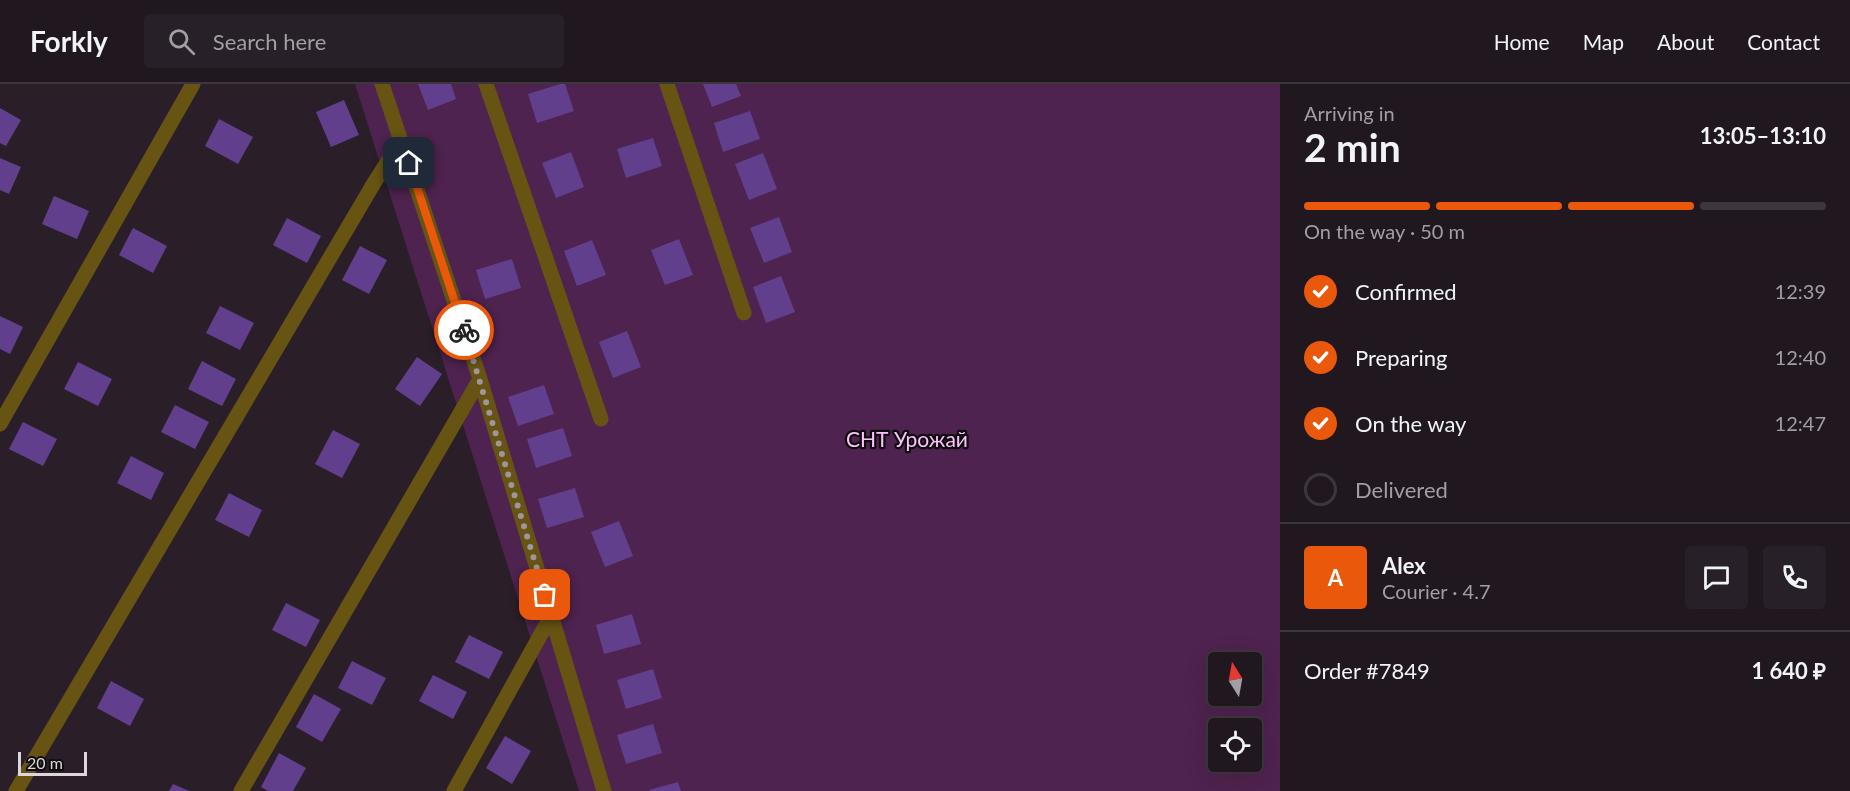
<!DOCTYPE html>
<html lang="en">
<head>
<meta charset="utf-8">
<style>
	:root { --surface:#20171f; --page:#282028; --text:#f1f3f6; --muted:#a29fa4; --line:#3d363d; --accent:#ea580c }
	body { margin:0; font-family:Lato,sans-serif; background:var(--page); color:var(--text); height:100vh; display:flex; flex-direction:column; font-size:22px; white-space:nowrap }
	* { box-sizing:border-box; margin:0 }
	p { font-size:20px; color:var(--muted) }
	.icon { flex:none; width:33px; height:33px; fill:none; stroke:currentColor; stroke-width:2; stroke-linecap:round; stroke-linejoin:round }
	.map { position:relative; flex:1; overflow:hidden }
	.drawer { display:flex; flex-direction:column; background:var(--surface); width:570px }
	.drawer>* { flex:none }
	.needle { width:39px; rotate:349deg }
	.buttons { position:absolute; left:1208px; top:568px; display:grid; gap:12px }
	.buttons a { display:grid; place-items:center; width:54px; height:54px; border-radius:6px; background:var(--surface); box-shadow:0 6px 24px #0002,0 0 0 2px var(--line); font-size:30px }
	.scale { position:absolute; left:18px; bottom:15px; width:69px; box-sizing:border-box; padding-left:6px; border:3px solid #ddd6dd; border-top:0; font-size:16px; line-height:21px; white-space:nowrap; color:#ddd6dd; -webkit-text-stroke:4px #0f0b0f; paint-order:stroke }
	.pin { position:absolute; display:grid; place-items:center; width:51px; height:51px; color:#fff; margin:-26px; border-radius:12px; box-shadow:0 3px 9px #0006 }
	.courier { position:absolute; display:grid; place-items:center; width:60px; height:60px; margin:-30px; border:4px solid #ea580c; border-radius:50%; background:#fff; color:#222; box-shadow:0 2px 8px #0007 }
	.head em { font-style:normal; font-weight:700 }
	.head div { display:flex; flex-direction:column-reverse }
	.head { display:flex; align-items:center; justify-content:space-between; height:102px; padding:0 24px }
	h1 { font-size:39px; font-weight:700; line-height:45px }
	.bar { display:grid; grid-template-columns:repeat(4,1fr); gap:9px 6px; align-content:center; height:72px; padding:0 24px }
	.bar i { height:8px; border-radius:4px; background:var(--line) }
	.bar .current { background:var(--accent) }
	.bar p { grid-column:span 4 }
	.line { display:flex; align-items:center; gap:15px; padding:0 24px; border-top:2px solid var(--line) }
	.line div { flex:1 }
	.round { display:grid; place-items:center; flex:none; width:63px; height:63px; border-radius:6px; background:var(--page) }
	ol { padding:0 24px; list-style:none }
	li { display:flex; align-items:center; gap:18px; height:66px }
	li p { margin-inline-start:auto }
	li .icon { padding:6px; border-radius:50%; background:var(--accent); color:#fff; stroke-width:4 }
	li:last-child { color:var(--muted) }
	li i { width:33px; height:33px; border:3px solid var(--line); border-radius:50% }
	header { display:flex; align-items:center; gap:36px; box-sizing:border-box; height:84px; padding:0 30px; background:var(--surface); border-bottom:2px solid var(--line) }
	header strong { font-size:28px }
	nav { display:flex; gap:33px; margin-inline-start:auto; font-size:21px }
	.search { width:420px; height:54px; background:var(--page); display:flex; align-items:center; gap:15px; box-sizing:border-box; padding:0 21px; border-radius:6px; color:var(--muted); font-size:22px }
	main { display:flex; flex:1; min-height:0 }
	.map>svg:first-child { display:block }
</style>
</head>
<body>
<header>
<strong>Forkly</strong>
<div class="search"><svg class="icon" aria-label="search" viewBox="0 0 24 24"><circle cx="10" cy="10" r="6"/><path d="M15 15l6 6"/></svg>Search here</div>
<nav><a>Home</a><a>Map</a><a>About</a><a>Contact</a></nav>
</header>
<main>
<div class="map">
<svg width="1280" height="707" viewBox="0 0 1280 707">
	<rect width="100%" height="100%" fill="#2a1f29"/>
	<path fill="#4e234f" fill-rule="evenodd" d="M355,0H1280V707H579ZM1218,579H1251V612H1218ZM1218,645H1251V678H1218Z"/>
	<path fill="#623f8d" d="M418,0H451L456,15L428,26Z
		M560,0H565L574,27L537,39L528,10Z
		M703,0H736L741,12L712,23Z
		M344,16L359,51L331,63L316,28Z
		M0,24L21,36L6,62L0,59Z
		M750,27L760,55L723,68L714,39Z
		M219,35L253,53L238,80L205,62Z
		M653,54L662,82L626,94L617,65Z
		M571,68L584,103L556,114L542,79Z
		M763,69L777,105L749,116L735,80Z
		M0,74L21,83L9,110L0,106Z
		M54,112L89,127L77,155L42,140Z
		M779,133L792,168L764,179L750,144Z
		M287,134L321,152L307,179L273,161Z
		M133,144L167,162L153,189L119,171Z
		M679,155L693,191L665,201L651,166Z
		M592,156L606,191L577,202L564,167Z
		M360,162L387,176L369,210L342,196Z
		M512,175L521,204L485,215L476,186Z
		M781,192L795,228L766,239L753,203Z
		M220,222L254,239L240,266L206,249Z
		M0,232L23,243L10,270L0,265Z
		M627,247L641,283L613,294L599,258Z
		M417,273L442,290L420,322L395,305Z
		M202,277L236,295L222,322L188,305Z
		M78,278L112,295L98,322L64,305Z
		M544,301L554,330L518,342L508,313Z
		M175,321L209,338L195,365L161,348Z
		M23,338L57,355L43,382L9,365Z
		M563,344L572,372L536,384L527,355Z
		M333,346L360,360L342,394L315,380Z
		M131,372L164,389L151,416L117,399Z
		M575,404L584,433L547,444L538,415Z
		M229,409L262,426L249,453L215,436Z
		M619,437L633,472L605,483L591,448Z
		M286,519L320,536L306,563L272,546Z
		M632,530L641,560L604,570L596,541Z
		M469,551L503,568L489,595L455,578Z
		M352,577L386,594L372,621L338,604Z
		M653,585L662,614L626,625L617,596Z
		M433,591L467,608L453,635L419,617Z
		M111,597L144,615L130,642L97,624Z
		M314,610L341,625L322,658L296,643Z
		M653,640L662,669L626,680L617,651Z
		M505,652L531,667L512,700L486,684Z
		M279,669L306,684L293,707H268L261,703Z
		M678,698L681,707H650L649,706Z
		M173,700L189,707H169Z"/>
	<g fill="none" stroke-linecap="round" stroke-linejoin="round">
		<path stroke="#675413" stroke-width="15" d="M382,0L480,295L604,707
			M486,0L601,335
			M667,0L744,229
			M0,340L193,0
			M16,707L374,99L401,57
			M241,707L480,295
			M454,707L551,532"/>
	</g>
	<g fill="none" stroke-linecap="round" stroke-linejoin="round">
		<path stroke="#9e969e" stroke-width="6" stroke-dasharray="0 10.8" d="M464,246L545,511"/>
		<path stroke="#ea580c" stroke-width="8" d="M409,79L464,246"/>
	</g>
	<g text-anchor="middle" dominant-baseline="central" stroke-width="4.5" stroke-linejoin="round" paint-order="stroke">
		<g font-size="21" fill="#f9c3f9" stroke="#0f0b0f">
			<text x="907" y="354">СНТ Урожай</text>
		</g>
	</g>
</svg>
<div class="buttons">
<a><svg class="needle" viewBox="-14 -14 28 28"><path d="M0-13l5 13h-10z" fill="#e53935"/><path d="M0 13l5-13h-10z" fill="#a29fa4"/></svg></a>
<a><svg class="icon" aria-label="locate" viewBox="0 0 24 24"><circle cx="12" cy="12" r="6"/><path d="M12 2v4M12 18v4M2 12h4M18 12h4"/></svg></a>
</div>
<div class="scale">20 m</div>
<div class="pin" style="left:545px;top:511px;background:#ea580c"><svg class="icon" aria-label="bag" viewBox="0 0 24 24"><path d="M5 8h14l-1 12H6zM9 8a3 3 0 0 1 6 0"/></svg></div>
<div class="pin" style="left:409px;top:79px;background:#1f2937"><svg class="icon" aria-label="home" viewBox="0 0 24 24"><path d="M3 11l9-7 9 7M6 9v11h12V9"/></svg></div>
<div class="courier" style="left:464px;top:246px"><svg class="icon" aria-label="bike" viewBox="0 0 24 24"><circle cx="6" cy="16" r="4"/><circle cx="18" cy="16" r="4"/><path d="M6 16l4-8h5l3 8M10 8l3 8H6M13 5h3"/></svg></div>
</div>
<section class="drawer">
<div class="head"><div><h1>2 min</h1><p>Arriving in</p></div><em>13:05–13:10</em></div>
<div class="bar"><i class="current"></i><i class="current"></i><i class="current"></i><i></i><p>On the way · 50 m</p></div>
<ol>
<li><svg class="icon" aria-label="check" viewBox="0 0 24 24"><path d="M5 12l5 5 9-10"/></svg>Confirmed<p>12:39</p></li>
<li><svg class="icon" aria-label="check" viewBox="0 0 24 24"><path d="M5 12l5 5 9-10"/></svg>Preparing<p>12:40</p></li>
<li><svg class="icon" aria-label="check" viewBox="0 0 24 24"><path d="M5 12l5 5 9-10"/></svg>On the way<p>12:47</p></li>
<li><i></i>Delivered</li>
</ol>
<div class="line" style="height:108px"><b class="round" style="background:var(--accent);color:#fff">A</b><div><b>Alex</b><p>Courier · 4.7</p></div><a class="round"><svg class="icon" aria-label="chat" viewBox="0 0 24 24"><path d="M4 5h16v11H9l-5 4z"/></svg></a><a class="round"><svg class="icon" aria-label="phone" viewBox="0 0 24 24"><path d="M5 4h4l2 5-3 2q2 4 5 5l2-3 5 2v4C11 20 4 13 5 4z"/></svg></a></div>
<div class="line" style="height:78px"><div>Order #7849</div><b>1 640 ₽</b></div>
</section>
</main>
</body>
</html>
